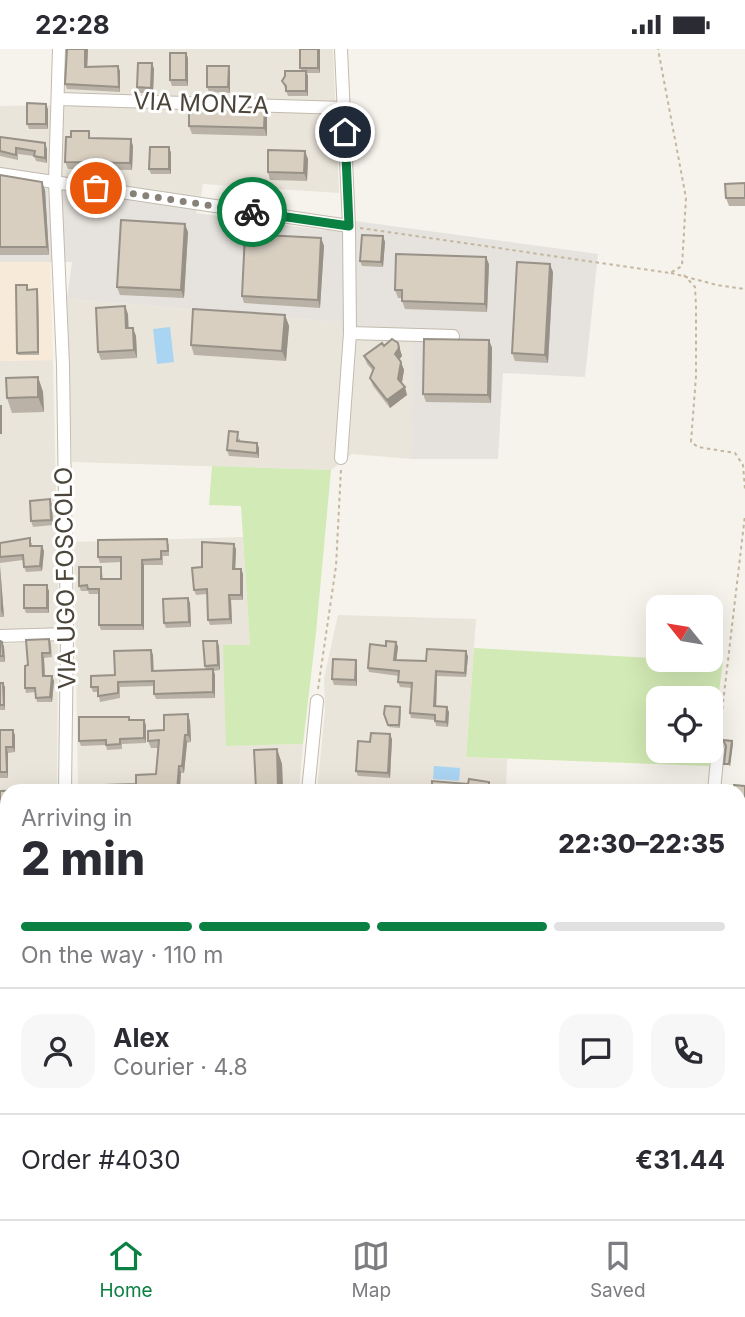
<!DOCTYPE html>
<html lang="en">
<head>
<meta charset="utf-8">
<style>
	:root { --surface:#fff; --page:#f7f7f7; --text:#2b2b33; --muted:#7c7c81; --line:#e1e1e2; --accent:#0b8043 }
	body { margin:0; font-family:Inter,sans-serif; background:var(--page); color:var(--text); height:100vh; display:flex; flex-direction:column; font-size:26px; white-space:nowrap }
	* { box-sizing:border-box; margin:0 }
	p { font-size:23px; color:var(--muted) }
	.icon { flex:none; width:38px; height:38px; fill:none; stroke:currentColor; stroke-width:2; stroke-linecap:round; stroke-linejoin:round }
	.map { position:relative; flex:1; overflow:hidden }
	.side { position:absolute; left:0px; top:735px; width:746px; height:436px; display:flex; flex-direction:column; background:var(--surface); border-radius:21px 21px 0 0; box-shadow:0 7px 28px #0002 }
	.side>* { flex:none }
	.needle { width:46px; rotate:300deg }
	.buttons { position:absolute; left:646px; top:546px; display:grid; gap:14px }
	.buttons a { display:grid; place-items:center; width:77px; height:77px; border-radius:14px; background:var(--surface); box-shadow:0 7px 28px #0002; font-size:35px }
	.pin { position:absolute; display:grid; place-items:center; width:60px; height:60px; color:#fff; margin:-30px; border:4px solid #fff; border-radius:50%; box-shadow:0 2px 7px #0007 }
	.courier { position:absolute; display:grid; place-items:center; width:70px; height:70px; margin:-35px; border:5px solid #0b8043; border-radius:50%; background:#fff; color:#222; box-shadow:0 2px 9px #0007 }
	.headline em { font-style:normal; font-weight:800 }
	.headline div { display:flex; flex-direction:column-reverse }
	.headline { display:flex; align-items:center; justify-content:space-between; height:119px; padding:0 21px }
	h1 { font-size:46px; font-weight:800; line-height:52px }
	.bar { display:grid; grid-template-columns:repeat(4,1fr); gap:10px 7px; align-content:center; height:84px; padding:0 21px }
	.bar i { height:9px; border-radius:5px; background:var(--line) }
	.bar .on { background:var(--accent) }
	.bar p { grid-column:span 4 }
	.line { display:flex; align-items:center; gap:18px; padding:0 21px; border-top:2px solid var(--line) }
	.line div { flex:1 }
	.round { display:grid; place-items:center; flex:none; width:74px; height:74px; border-radius:21px; background:var(--page) }
	.status { display:flex; justify-content:space-between; align-items:center; height:49px; padding:0 35px; background:var(--surface); direction:ltr }
	.status svg { height:19px; fill:currentColor }
	.tab-bar { display:flex; justify-content:space-around; align-items:center; height:98px; border-top:2px solid var(--line); background:var(--surface); font-size:19px; color:var(--muted) }
	.tab-bar a { display:grid; justify-items:center; gap:4px }
	.tab-bar .on { color:var(--accent) }
	.map>svg:first-child { display:block }
</style>
</head>
<body>
<div class="status"><b>22:28</b><svg viewBox="0 0 49 12"><path d="M0 12V9h3v3zM5 12V6h3v6zM10 12V3h3v9zM15 12V0h3v12zM26 1h20v11H26zM47 4h2v5h-2z"/></svg></div>
<div class="map">
<svg width="745" height="1170" viewBox="0 0 745 1170">
	<rect width="100%" height="100%" fill="#f6f3ec"/>
	<path fill="#eae5da" d="M55,0H333L339,144L203,135L201,147L0,117V57L53,56Z
		M67,250L341,273L415,291L412,410L352,405L331,421L72,413Z
		M53,311L59,573L53,579L0,581V312Z
		M243,488L250,596H224L227,697L303,695L299,742H78L74,493Z
		M338,566L476,570L466,708L507,710L506,742H317L325,662L324,629Z
		M58,592L57,742H7V843H0V595Z
		M739,895H745V1170H699L700,1164H738Z
		M0,913H7V1164H78V1170H0Z
		M219,1164H406V1167L275,1169L220,1168Z"/>
	<path fill="#f7ead8" d="M0,213H50L53,311L0,312Z"/>
	<path fill="#e6e2dd" d="M0,117L201,147L196,164L322,181L355,172L598,205L585,328L503,324L498,410H412L414,291L342,284L341,273L67,250L72,213H0Z
		M423,1164H680V1170H422Z"/>
	<path fill="#d2eab5" fill-rule="evenodd" d="M212,417L331,421L316,584L303,695L226,697L223,596H250L241,457L209,456Z
		M474,599L723,613L709,717L466,708ZM710,649V702H658V649Z
		M0,843H7V897H0Z
		M160,1164H219L220,1168L275,1170H120L159,1166Z"/>
	<path fill="#a9d4f2" d="M170,278L174,313L157,315L153,280Z
		M434,717L460,719L459,732L433,730Z"/>
	<g fill="none" stroke-linecap="round" stroke-linejoin="round">
		<g stroke="#c2bbae" stroke-width="14">
			<path id="minor" d="M59,0L55,132L63,316L67,585L65,742
				M341,0L349,177L350,284L341,409
				M59,50L344,59
				M0,125L349,177
				M350,284L453,287
				M0,587L67,585
				M308,742L317,652
				M714,742L718,700
				M738,885H745
				M0,904H7
				M87,1164L88,1170
				M413,1170V1164
				M688,1170V1164"/>
		</g>
		<path stroke="#c4b79f" stroke-width="2" stroke-dasharray="3.5 3.5" stroke-linecap="butt" d="M360,179L670,224L682,217L686,149L658,0
			M671,224L717,236L745,240
			M684,226L695,238L696,257V327L691,393L698,398L735,404L743,416L745,440
			M318,640L336,517L341,420
			M719,688L745,466"/>
		<use href="#minor" stroke="#fff" stroke-width="12"/>
	</g>
	<path fill="#bab2a6" d="M67,0H88L87,18L120,22V43L67,40L65,35Z
		M320,0V24H307L308,27V47H288L282,32L302,22L300,19Z
		M186,4L188,9V37H172L170,31Z
		M152,14L154,20L153,44H139L137,38Z
		M230,22V44L209,43L207,38Z
		M48,60V80H29L27,75Z
		M267,66V87L192,85L189,77Z
		M0,88L45,94L47,100V114L36,112L34,107L18,105V111L0,107Z
		M92,89L133,97L132,121L68,120L65,113Z
		M169,98L171,104V125H151L149,120Z
		M308,110L307,132L270,131L268,123Z
		M0,126L45,141L49,206H0Z
		M745,134V157H729L726,149Z
		M188,183L184,249L120,246L117,238Z
		M383,187L385,193L383,218L362,217L360,212Z
		M321,189L324,197L320,259L244,254L242,247Z
		M489,215L487,263L405,260L402,252V249H398L395,241Z
		M553,223L548,314L515,312L512,304Z
		M28,241L38,243L39,306H18L17,304Z
		M128,265V279L136,287L137,309L101,311L98,303Z
		M285,266L289,277L286,312L194,306L191,296Z
		M489,291L492,299L491,354L426,353L423,345Z
		M398,294L402,307L399,310L404,321L402,334L407,346L390,359L373,337L370,329L373,322L367,315L364,307L384,297Z
		M38,328L43,343L44,363L12,364L7,349Z
		M240,389V393L257,394L259,399V409L229,407L227,401Z
		M50,450L52,456L53,476L33,478L31,472Z
		M0,494H32V497L44,502L42,522L26,523L24,518L23,511L0,514Z
		M169,495V507H163V516H144V581H101L99,576V545H89L88,542H81L79,537L101,518L102,523L103,530H121V513L100,514L98,508Z
		M236,500L235,520H241L243,525V551H231L232,575L210,576L208,571L207,545L196,546L194,541L202,518Z
		M0,516L4,568H0Z
		M49,542V564H26L24,559Z
		M188,549L190,554L191,578L166,579L164,574Z
		M49,590L51,594L52,608L44,609L45,627H52L54,632L52,653H37L35,643L26,644L25,639L28,616Z
		M0,592L2,593L4,598L5,613H0Z
		M396,593L398,598L396,611L426,612L468,607L466,628L437,627L436,657L449,663L448,678L436,677L435,671L411,669L410,664L412,639L400,638L398,633L399,627L369,623L368,619L386,597Z
		M219,597L220,621L214,622L215,626V649L156,650L154,645V637L120,638V649L100,653L98,643H93L91,638L153,606V622L206,621L205,617Z
		M356,611L357,616V637L334,636L332,630Z
		M0,634L5,638V661H0Z
		M401,660L400,679L389,678L384,665Z
		M129,668L130,671L146,676V694L122,695V700L107,701L106,696L81,697L79,692Z
		M190,672L191,693L187,694L184,724H181L136,735L156,725L158,699H151L148,692L164,681Z
		M0,681L15,686V703L8,704V729H0Z
		M392,690L390,729L358,727L356,722L370,693Z
		M277,700L282,715L283,742H256V740Z
		M745,737V813L738,807V742Z
		M0,742H7V767L0,768Z
		M0,786L7,789V829H0Z
		M738,814L745,815V847L738,846Z
		M7,935V1010L5,1006V968L2,963H0V936Z
		M0,1024H7V1106H3V1110H0Z
		M738,1045H745V1074H738Z
		M738,1097H745V1170H710L708,1164H738Z
		M425,1164H632L575,1165L543,1167V1170H425Z"/>
	<path fill="#979187" d="M85,0H88L87,23L85,18Z
		M318,0H320V24L318,19Z
		M186,4L188,9V37L186,31Z
		M152,14L154,20L153,44L151,39Z
		M118,17L120,22V43L119,38Z
		M229,17L230,22V44L228,38Z
		M306,22L308,27V47L306,42Z
		M46,55L48,60V80L46,75Z
		M265,58L267,66V87L264,79Z
		M131,90L133,97L132,121L130,114Z
		M45,94L47,100V114L45,109Z
		M169,98L171,104V125L169,120Z
		M305,102L308,110L307,132L304,124Z
		M42,133L45,141L49,206L47,198Z
		M185,175L188,183L184,249L181,241Z
		M383,187L385,193L383,218L381,213Z
		M321,189L324,197L320,259L318,251Z
		M486,208L489,215L487,263L485,255Z
		M550,215L553,223L548,314L545,306Z
		M37,240L38,243L39,306L38,303Z
		M125,257L128,265L129,287L126,279Z
		M285,266L289,277L286,312L282,302Z
		M133,279L136,287L137,309L134,301Z
		M489,291L492,299L491,354L488,346Z
		M398,294L402,307L398,312L395,305Z
		M401,313L404,321L401,338L398,330Z
		M38,328L43,343L44,363L38,348Z
		M405,338L407,346L390,359L387,351Z
		M257,394L259,399V409L257,404Z
		M50,450L52,456L53,476L51,471Z
		M234,495L236,500L235,525L233,520Z
		M42,497L44,502L42,522L40,517Z
		M142,511L144,516V581L142,576Z
		M0,516V517L4,568L1,561Z
		M241,520L243,525V551L241,546Z
		M47,536L49,542V564L47,559Z
		M229,546L231,551L232,575L230,570Z
		M188,549L190,554L191,578L189,573Z
		M217,592L219,597L220,621L218,616Z
		M2,593L4,598L5,613L3,607Z
		M396,593L398,598L396,615L394,611Z
		M151,601L153,606L154,628L152,622Z
		M466,602L468,607L466,628L465,624Z
		M42,604L44,609L45,632L43,627Z
		M356,611L357,616V637L355,631Z
		M213,620L215,626V649L213,643Z
		M436,622L437,627L436,662L434,657Z
		M52,627L54,632L52,653L50,648Z
		M3,634L5,638V661L4,656Z
		M447,658L449,663L448,678L446,673Z
		M188,665L190,672L191,693L188,686Z
		M144,671L146,676V694L144,689Z
		M13,681L15,686V703L13,698Z
		M390,685L392,690L390,729L388,724Z
		M185,686L187,694L184,724L182,717Z
		M732,692L733,695L730,718L729,715Z
		M6,698L8,704V729L7,723Z
		M277,700L282,715L283,742H279L278,739Z
		M179,717L181,724L180,742H177Z"/>
	<path fill="#d8cfc1" stroke="#979187" stroke-width="2" d="M67,0H85V18L118,17L119,38L65,35Z
		M300,0H318V19H300Z
		M170,4H186V31H170Z
		M138,14H152L151,39L137,38Z
		M207,17H229L228,38H207Z
		M285,22H306V42H286V37L282,32L285,27Z
		M27,54L46,55V75H27Z
		M265,58L264,79L189,77V60Z
		M71,82H89V89L131,90L130,114L65,113L66,88H71Z
		M0,88L45,94V109L34,107L35,102L16,99V106L0,102Z
		M150,98H169V120H149Z
		M268,101L305,102L304,124L268,123Z
		M0,126L42,133L47,198H0Z
		M745,134V149H726L725,135Z
		M121,171L185,175L181,241L117,238Z
		M245,185L321,189L318,251L242,247Z
		M362,186L383,187L381,213L360,212Z
		M396,205L486,208L485,255L402,252V241H395Z
		M517,213L550,215L545,306L512,304Z
		M16,236H27V241L37,240L38,303L17,304Z
		M125,257L126,279H133L134,301L98,303L96,259Z
		M193,260L285,266L282,302L191,296Z
		M392,290L398,294L399,299L395,305L401,313L398,330L405,338L387,351L370,329L374,319L364,307L382,294L384,297Z
		M424,290L489,291L488,346L423,345Z
		M38,328V348L7,349L6,329Z
		M0,357H1V384H0Z
		M229,382L238,383L237,392L257,394V404L227,401Z
		M50,450L51,471L31,472L30,452Z
		M30,489V497H42L40,517L24,518L23,506L0,508V494Z
		M167,490L168,502H161V510L142,511V576H99V540H88L87,536L79,537V518H101V530H121V508H98V491Z
		M202,493L234,495L233,520H241V546H229L230,570L208,571L207,540L194,541L192,519L202,518Z
		M24,536H47V559H24Z
		M188,549L189,573L164,574L163,550Z
		M49,590L50,604H42L43,627H52L50,648L36,649L35,639H25V617L28,616L26,591Z
		M0,592L2,593L3,607H0Z
		M203,592H217L218,616L205,617Z
		M386,592L396,593L394,611L426,612L427,600L466,602L465,624L436,622L434,657L447,658L446,673L435,672V666L410,664L412,634L398,633L399,622L368,619L370,595L386,597Z
		M151,601L152,622L213,620V643L154,645V632L118,633V644L98,647V638H91V627L115,626L114,602Z
		M333,610L356,611L355,631L332,630Z
		M0,634H3L4,656H0Z
		M385,657L400,658L399,676H388L384,665Z
		M188,665V686H185L182,717H179L177,742H104V736L136,735V726L156,725L159,691L148,692V682L164,681V666Z
		M79,668H129V671H144V689L120,690V695L106,696V691L79,692Z
		M0,681H13V698H6L7,723H0Z
		M371,684L390,685L388,724L356,722L358,692L370,693Z
		M723,691L732,692L729,715H724L726,697Z
		M277,700L278,739L256,740L254,701Z
		M469,730L489,733V742H360V736L432,738V732L468,735Z
		M328,736H343V742H320L321,738L328,739Z
		M734,736L745,737V808L738,801V742H734Z
		M23,741V742H7V759L0,760V742Z
		M0,786H5V789H7V824H0Z
		M738,814L745,815V838H738Z
		M7,935V1006H5V961H2V956H0V936Z
		M0,1024H7V1101L1,1100V1105Z
		M738,1045H745V1069H738Z
		M738,1097H745V1159H738Z
		M0,1163L69,1164V1170H0Z
		M425,1164H540L541,1170H425Z
		M575,1164H630V1170H575Z"/>
	<g fill="none" stroke-linecap="round" stroke-linejoin="round">
		<path stroke="#878178" stroke-width="7" stroke-dasharray="0 12.6" d="M96,139L252,163"/>
		<path stroke="#0b8043" stroke-width="9" d="M252,163L349,177L345,83"/>
	</g>
	<g text-anchor="middle" dominant-baseline="central" stroke-width="6" stroke-linejoin="round" paint-order="stroke">
		<g font-size="24" fill="#4b4439" stroke="#fff">
			<text transform="translate(201 54) rotate(2)">VIA MONZA</text>
			<text transform="translate(65 529) rotate(-91)">VIA UGO FOSCOLO</text>
		</g>
	</g>
</svg>
<div class="buttons">
<a><svg class="needle" viewBox="-14 -14 28 28"><path d="M0-13l5 13h-10z" fill="#e53935"/><path d="M0 13l5-13h-10z" fill="#7c7c81"/></svg></a>
<a><svg class="icon" aria-label="locate" viewBox="0 0 24 24"><circle cx="12" cy="12" r="6"/><path d="M12 2v4M12 18v4M2 12h4M18 12h4"/></svg></a>
</div>
<div class="pin" style="left:96px;top:139px;background:#ea580c"><svg class="icon" aria-label="bag" viewBox="0 0 24 24"><path d="M5 8h14l-1 12H6zM9 8a3 3 0 0 1 6 0"/></svg></div>
<div class="pin" style="left:345px;top:83px;background:#1f2937"><svg class="icon" aria-label="home" viewBox="0 0 24 24"><path d="M3 11l9-7 9 7M6 9v11h12V9"/></svg></div>
<div class="courier" style="left:252px;top:163px"><svg class="icon" aria-label="bike" viewBox="0 0 24 24"><circle cx="6" cy="16" r="4"/><circle cx="18" cy="16" r="4"/><path d="M6 16l4-8h5l3 8M10 8l3 8H6M13 5h3"/></svg></div>
<section class="side">
<div class="headline"><div><h1>2 min</h1><p>Arriving in</p></div><em>22:30–22:35</em></div>
<div class="bar"><i class="on"></i><i class="on"></i><i class="on"></i><i></i><p>On the way · 110 m</p></div>
<div class="line" style="height:126px"><a class="round"><svg class="icon" aria-label="person" viewBox="0 0 24 24"><circle cx="12" cy="8" r="4"/><path d="M4 21q1-7 8-7t8 7"/></svg></a><div><b>Alex</b><p>Courier · 4.8</p></div><a class="round"><svg class="icon" aria-label="chat" viewBox="0 0 24 24"><path d="M4 5h16v11H9l-5 4z"/></svg></a><a class="round"><svg class="icon" aria-label="phone" viewBox="0 0 24 24"><path d="M5 4h4l2 5-3 2q2 4 5 5l2-3 5 2v4C11 20 4 13 5 4z"/></svg></a></div>
<div class="line" style="height:91px"><div>Order #4030</div><b>€31.44</b></div>
</section>
</div>
<nav class="tab-bar">
<a class="on"><svg class="icon" aria-label="home" viewBox="0 0 24 24"><path d="M3 11l9-7 9 7M6 9v11h12V9"/></svg>Home</a>
<a><svg class="icon" aria-label="map" viewBox="0 0 24 24"><path d="M3 6l6-2 6 2 6-2v14l-6 2-6-2-6 2zM9 4v14M15 6v14"/></svg>Map</a>
<a><svg class="icon" aria-label="saved" viewBox="0 0 24 24"><path d="M7 4h10v16l-5-4-5 4z"/></svg>Saved</a>
</nav>
</body>
</html>
